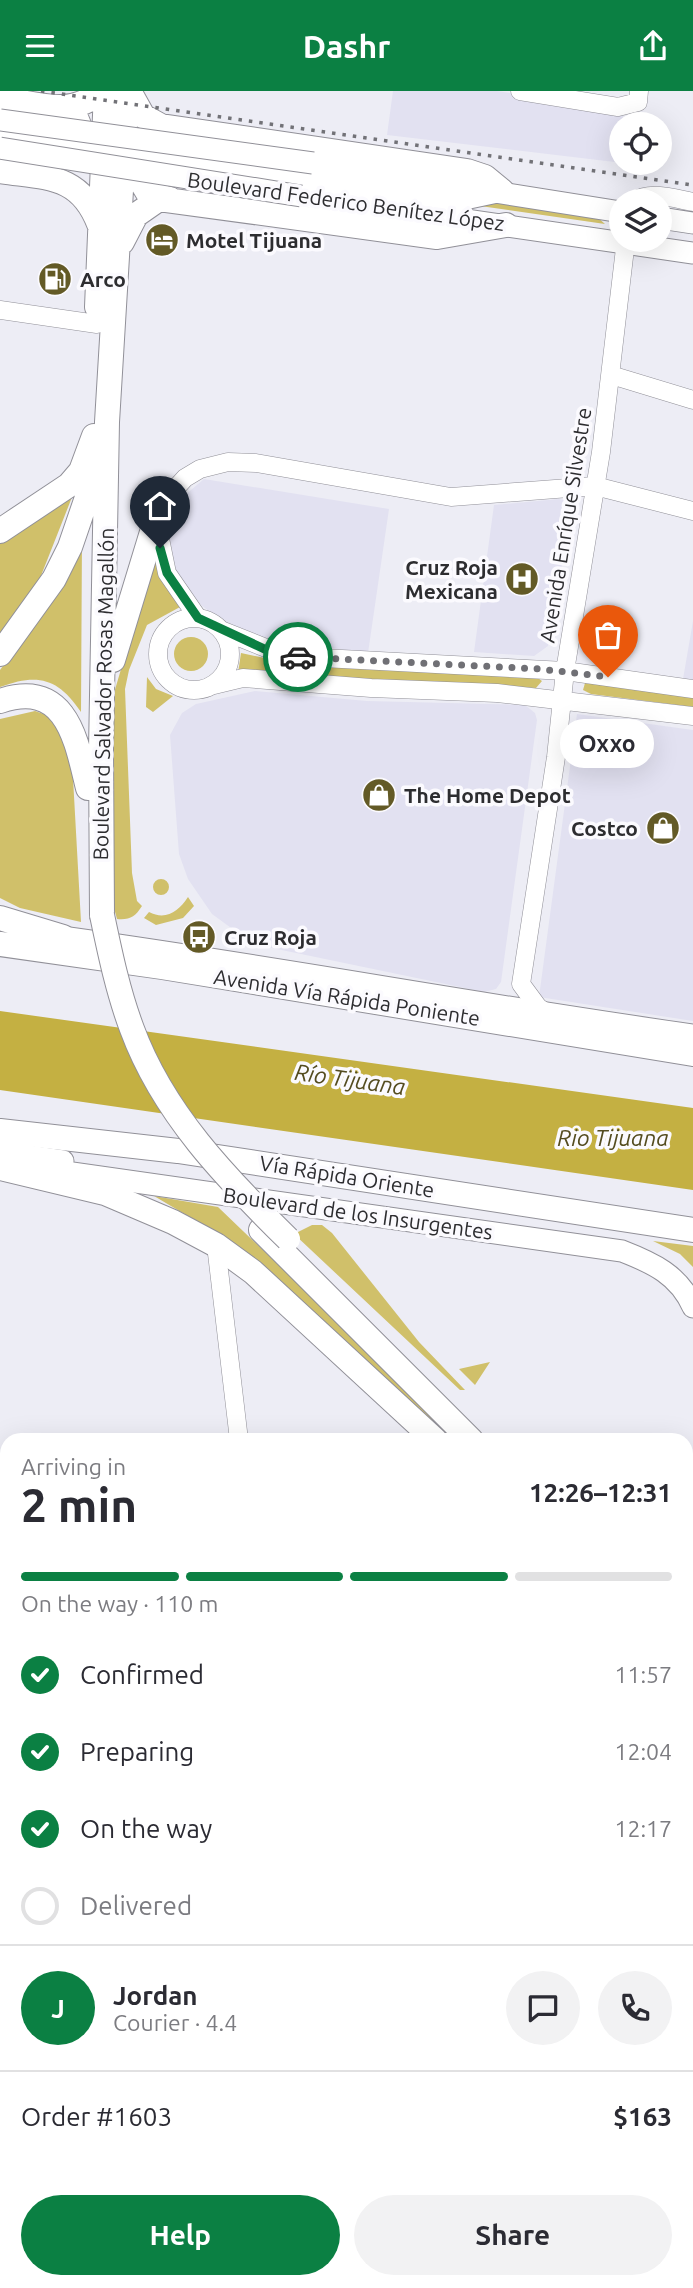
<!DOCTYPE html>
<html lang="en">
<head>
<meta charset="utf-8">
<style>
	:root { --surface:#fff; --page:#f2f2f3; --text:#2b2b33; --muted:#7c7c81; --line:#e1e1e2; --accent:#0b8043 }
	body { margin:0; font-family:Ubuntu,sans-serif; background:var(--page); color:var(--text); height:100vh; display:flex; flex-direction:column; font-size:26px; white-space:nowrap }
	* { box-sizing:border-box; margin:0 }
	p { font-size:23px; color:var(--muted) }
	.icon { flex:none; width:38px; height:38px; fill:none; stroke:currentColor; stroke-width:2; stroke-linecap:round; stroke-linejoin:round }
	.map { position:relative; flex:1; overflow:hidden }
	.drawer { position:absolute; left:0px; top:1342px; width:693px; height:856px; display:flex; flex-direction:column; background:var(--surface); border-radius:21px 21px 0 0; box-shadow:0 7px 28px #0002 }
	.drawer>* { flex:none }
	.tools { position:absolute; left:609px; top:21px; display:grid; gap:14px }
	.tools a { display:grid; place-items:center; width:63px; height:63px; border-radius:50%; background:var(--surface); box-shadow:0 7px 28px #0002; font-size:35px }
	.pin { position:absolute; display:grid; place-items:center; width:60px; height:60px; color:#fff; margin:-72px -30px; border-radius:50% 50% 50% 0; rotate:-45deg; box-shadow:0 0 7px #0007 }
	.pin .icon { rotate:45deg }
	.courier { position:absolute; display:grid; place-items:center; width:70px; height:70px; margin:-35px; border:5px solid #0b8043; border-radius:50%; background:#fff; color:#222; box-shadow:0 2px 9px #0007 }
	.bubble { position:absolute; height:49px; border-radius:24px; background:var(--surface); box-shadow:0 7px 28px #0002; font-size:23px; font-weight:700; line-height:49px; text-align:center }
	.head em { font-style:normal; font-weight:700 }
	.head div { display:flex; flex-direction:column-reverse }
	.head { display:flex; align-items:center; justify-content:space-between; height:119px; padding:0 21px }
	h1 { font-size:46px; font-weight:700; line-height:52px }
	.bar { display:grid; grid-template-columns:repeat(4,1fr); gap:10px 7px; align-content:center; height:84px; padding:0 21px }
	.bar i { height:9px; border-radius:5px; background:var(--line) }
	.bar .current { background:var(--accent) }
	.bar p { grid-column:span 4 }
	.line { display:flex; align-items:center; gap:18px; padding:0 21px; border-top:2px solid var(--line) }
	.line div { flex:1 }
	.round { display:grid; place-items:center; flex:none; width:74px; height:74px; border-radius:37px; background:var(--page) }
	ol { padding:0 21px; list-style:none }
	li { display:flex; align-items:center; gap:21px; height:77px }
	li p { margin-inline-start:auto }
	li .icon { padding:7px; border-radius:50%; background:var(--accent); color:#fff; stroke-width:4 }
	li:last-child { color:var(--muted) }
	li i { width:38px; height:38px; border:4px solid var(--line); border-radius:50% }
	.action { display:flex; gap:14px; margin-top:auto; padding:14px 21px }
	.action a { flex:1; height:80px; border-radius:42px; background:var(--accent); color:#fff; font-size:28px; font-weight:700; line-height:80px; text-align:center }
	.action a+a { background:var(--page); color:var(--text) }
	header { display:flex; justify-content:space-between; align-items:center; height:91px; padding:0 21px; background:var(--accent); color:#fff; font-size:32px; font-weight:700 }
	.map>svg:first-child { display:block }
</style>
</head>
<body>
<header><svg class="icon" aria-label="menu" viewBox="0 0 24 24"><path d="M4 6h16M4 12h16M4 18h16"/></svg>Dashr<svg class="icon" aria-label="share" viewBox="0 0 24 24"><path d="M12 15V3M7 8l5-5 5 5M5 13v7h14v-7"/></svg></header>
<div class="map">
<svg width="693" height="2197" viewBox="0 0 693 2197">
	<rect width="100%" height="100%" fill="#ededf5"/>
	<path fill="#e2e1f1" d="M393,0H497L623,19L621,72H648V75L387,44Z
		M204,388L389,418L368,562L261,548L228,535L201,514L176,481L168,438L178,410Z
		M559,408L569,410L572,416L548,555L534,565L474,561L494,414Z
		M693,530V589L683,588Z
		M255,600L367,610L525,614L535,622L537,629L501,891L496,898L484,901L253,853L212,823L188,788L179,763L170,644L182,622L196,613Z
		M577,623L693,639V930L539,906Z
		M686,1880L693,1884V2051L686,2054Z
		M228,2191H405L395,2197H235Z"/>
	<path fill="#d0c06a" d="M445,110L501,111L597,126L605,133Z
		M76,396L33,505L0,548V443Z
		M82,445L81,621C58,587 38,582 0,596V579L63,494Z
		M154,466L160,485L180,516L147,534L129,579L125,598L132,782L137,810L142,815C135,826 130,829 117,828L112,810L114,602Z
		M174 563a17 17 0 1 1 34 0a17 17 0 1 1-34 0Z
		M241,562L302,575L535,585L542,590L536,597L238,582Z
		M147,586L156,598L173,605L153,621L146,616Z
		M585,592L693,606V616L591,603L583,599Z
		M35,620L55,627L71,651L81,831L20,817L0,807V628Z
		M153 796a8 8 0 1 1 16 0a8 8 0 1 1-16 0Z
		M188,806L194,815L183,827L156,834L144,827L149,821C166,830 179,820 188,806Z
		M154,1105L218,1116L461,1349H450L210,1138Z
		M312,1134H322L332,1142L419,1251L465,1299H460L294,1143Z
		M653,1150L693,1155V1176L680,1163Z
		M490,1271L475,1294L459,1278Z
		M691,1894L693,1959H686V1904Z
		M7,2181V2191H223L231,2197H0Z"/>
	<path fill="#c4b042" d="M0,920L693,1017V1099L0,999Z
		M693,2095V2186L686,2189V2098Z
		M504,2191H683L671,2197H492Z"/>
	<g fill="none" stroke-linecap="round" stroke-linejoin="round">
		<g stroke="#919098" stroke-width="19">
			<path id="minor" d="M520,0L618,16L638,11L639,0
				M635,110C650,99 676,108 693,111
				M0,219L97,233
				M611,284L693,309
				M158 563a36 36 0 1 1 72 0a36 36 0 1 1-72 0Z
				M198,527L167,482L156,428L165,409L185,387L200,378L228,371L256,372L451,406L595,395L693,420
				M221,539L286,565L565,580L693,598
				M214,594L243,587L371,597L497,602L693,625
				M549,924L538,916L521,893L556,666L565,580L601,361L626,149
				M216,1154L239,1349
				M0,1484L7,1487
				M0,1886L7,1889
				M0,1927L7,1923
				M0,1958L7,1946
				M0,2058L7,2044
				M0,2174L7,2163
				M425,2197L436,2191"/>
		</g>
		<g stroke="#919098" stroke-width="23">
			<path id="major" d="M0,40L412,104L460,109L502,100
				M313,72L621,121
				M301,105L693,162
				M660,127L693,132
				M47,844C263,873 477,914 693,944
				M0,1061L63,1070
				M44,1078L622,1160C653,1172 679,1184 693,1216
				M686,1497L693,1492"/>
		</g>
		<g stroke="#919098" stroke-width="26">
			<path id="highway" d="M129,0L143,25L161,35L467,80L485,86L502,100
				M0,7C33,12 74,28 99,0
				M54,49L75,45L79,34L75,24
				M161,66L144,75L139,87L148,102L170,108
				M0,80C46,87 80,83 99,133
				M122,151L136,124L159,108L437,146L506,134
				M97,216L106,0
				M0,440L69,394L81,380L94,345
				M0,563L54,488L70,456L94,386
				M113,569L156,428
				M0,610C67,588 76,649 88,697
				M102,824L101,659L107,331L127,0
				M0,827L63,846
				M0,853L162,876L693,963
				M0,1040L178,1060L693,1139
				M0,1077L105,1102L173,1131L216,1154L253,1181L435,1349
				M261,1139L471,1349
				M686,1544L693,1551
				M686,1572L693,1580
				M686,2081L693,2078
				M460,2197L472,2191"/>
		</g>
		<use href="#minor" stroke="#fff" stroke-width="18"/>
		<use href="#major" stroke="#fff" stroke-width="21"/>
		<use href="#highway" stroke="#fff" stroke-width="24"/>
		<path stroke="#727277" stroke-width="3.5" stroke-dasharray="3.5 7" stroke-linecap="butt" d="M41,0L693,94"/>
		<g stroke="#919098" stroke-width="23" stroke-linecap="butt">
			<path id="major-bridge" d="M0,29L313,72
				M0,57L301,105"/>
		</g>
		<g stroke="#919098" stroke-width="26" stroke-linecap="butt">
			<path id="highway-bridge" d="M102,824C110,862 118,901 132,938C163,1022 226,1087 288,1148"/>
		</g>
		<use href="#major-bridge" stroke="#fff" stroke-width="21"/>
		<use href="#highway-bridge" stroke="#fff" stroke-width="24"/>
	</g>
	<g fill="none" stroke-linecap="round" stroke-linejoin="round">
		<path stroke="#707075" stroke-width="7" stroke-dasharray="0 12.6" d="M298,566L540,578L608,586"/>
		<path stroke="#0b8043" stroke-width="9" d="M160,457L167,482L198,527L273,562L298,566"/>
	</g>
	<defs>
		<g id="hotel-disc" transform="scale(1.75)"><circle r="9.5" fill="#635a26" stroke="#fbfafe"/><path d="M-6-4.5h1.5V1H6V5H4.5V3h-9V5H-6ZM-4 0a1.8 1.8 0 1 1 3.6 0ZM.5 0V-2.5h3Q6-2.5 6 0Z" fill="#fff"/></g>
		<g id="fuel-disc" transform="scale(1.75)"><circle r="9.5" fill="#635a26" stroke="#fbfafe"/><path d="M-5.5-6h7V0h2V4h1.3V-2.5L3-4.5l.8-.8L6-3V5H2.5V1h-1V6h-7ZM-4.2-4.7v3.2H.2V-4.7Z" fill="#fff"/></g>
		<g id="hospital-disc" transform="scale(1.75)"><circle r="9.5" fill="#635a26" stroke="#fbfafe"/><path d="M-5-5h3v3.5h4V-5h3V5h-3V1.5h-4V5h-3Z" fill="#fff"/></g>
		<g id="shop-disc" transform="scale(1.75)"><circle r="9.5" fill="#635a26" stroke="#fbfafe"/><path d="M-5-2.5h2.3a2.7 3.5 0 0 1 5.4 0H5L5.5 6h-11ZM-1.5-2.5h3a1.5 2.3 0 0 0-3 0Z" fill="#fff"/></g>
		<g id="bus-disc" transform="scale(1.75)"><circle r="9.5" fill="#635a26" stroke="#fbfafe"/><path d="M-5-6H5V4H4V6H2V4H-2V6H-4V4H-5ZM-3.5-4V0h7V-4ZM-3.5 1.2v1.5H-2V1.2ZM2 1.2v1.5H3.5V1.2Z" fill="#fff"/></g>
	</defs>
	<g fill-rule="evenodd">
		<use href="#hotel-disc" x="162" y="149"/>
		<use href="#fuel-disc" x="55" y="188"/>
		<use href="#hospital-disc" x="522" y="488"/>
		<use href="#shop-disc" x="379" y="704"/>
		<use href="#shop-disc" x="663" y="737"/>
		<use href="#bus-disc" x="199" y="846"/>
	</g>
	<g text-anchor="middle" dominant-baseline="central" stroke-width="7" stroke-linejoin="round" paint-order="stroke">
		<g font-size="21" fill="#2d2d30" stroke="#fbfafe">
			<text transform="translate(346 110) rotate(8)">Boulevard Federico Benítez López</text>
			<text transform="translate(565 434) rotate(-81)">Avenida Enríque Silvestre</text>
			<text transform="translate(103 603) rotate(-89)">Boulevard Salvador Rosas Magallón</text>
			<text transform="translate(347 906) rotate(9)">Avenida Vía Rápida Poniente</text>
			<text transform="translate(347 1085) rotate(9)">Vía Rápida Oriente</text>
			<text transform="translate(358 1122) rotate(8)">Boulevard de los Insurgentes</text>
		</g>
		<g font-size="21" font-weight="bold" fill="#2d2d30" stroke="#fbfafe" text-anchor="start">
			<text x="186" y="149">Motel Tijuana</text>
			<text x="80" y="188">Arco</text>
			<text x="498" y="476" text-anchor="end">Cruz Roja<tspan x="498" dy="24">Mexicana</tspan></text>
			<text x="404" y="704">The Home Depot</text>
			<text x="638" y="737" text-anchor="end">Costco</text>
			<text x="224" y="846">Cruz Roja</text>
		</g>
		<g font-size="23" font-style="italic" fill="#544c20" stroke="#fbfafe">
			<text transform="translate(350 988) rotate(8)">Río Tijuana</text>
			<text x="613" y="1046">Rio Tijuana</text>
		</g>
	</g>
</svg>
<div class="tools">
<a><svg class="icon" aria-label="locate" viewBox="0 0 24 24"><circle cx="12" cy="12" r="6"/><path d="M12 2v4M12 18v4M2 12h4M18 12h4"/></svg></a>
<a><svg class="icon" aria-label="layers" viewBox="0 0 24 24"><path d="M12 4l9 5-9 5-9-5zM3 14l9 5 9-5"/></svg></a>
</div>
<div class="pin" style="left:608px;top:586px;background:#ea580c"><svg class="icon" aria-label="bag" viewBox="0 0 24 24"><path d="M5 8h14l-1 12H6zM9 8a3 3 0 0 1 6 0"/></svg></div>
<div class="pin" style="left:160px;top:457px;background:#1f2937"><svg class="icon" aria-label="home" viewBox="0 0 24 24"><path d="M3 11l9-7 9 7M6 9v11h12V9"/></svg></div>
<div class="courier" style="left:298px;top:566px"><svg class="icon" aria-label="car" viewBox="0 0 24 24"><path d="M5 17H2v-5l4-1 3-4h7l3 4 3 1v5h-3M9 17h6M6 11h13"/><circle cx="7" cy="17" r="2"/><circle cx="17" cy="17" r="2"/></svg></div>
<div class="bubble" style="left:560px;top:628px;width:94px">Oxxo</div>
<section class="drawer">
<div class="head"><div><h1>2 min</h1><p>Arriving in</p></div><em>12:26–12:31</em></div>
<div class="bar"><i class="current"></i><i class="current"></i><i class="current"></i><i></i><p>On the way · 110 m</p></div>
<ol>
<li><svg class="icon" aria-label="check" viewBox="0 0 24 24"><path d="M5 12l5 5 9-10"/></svg>Confirmed<p>11:57</p></li>
<li><svg class="icon" aria-label="check" viewBox="0 0 24 24"><path d="M5 12l5 5 9-10"/></svg>Preparing<p>12:04</p></li>
<li><svg class="icon" aria-label="check" viewBox="0 0 24 24"><path d="M5 12l5 5 9-10"/></svg>On the way<p>12:17</p></li>
<li><i></i>Delivered</li>
</ol>
<div class="line" style="height:126px"><b class="round" style="background:var(--accent);color:#fff">J</b><div><b>Jordan</b><p>Courier · 4.4</p></div><a class="round"><svg class="icon" aria-label="chat" viewBox="0 0 24 24"><path d="M4 5h16v11H9l-5 4z"/></svg></a><a class="round"><svg class="icon" aria-label="phone" viewBox="0 0 24 24"><path d="M5 4h4l2 5-3 2q2 4 5 5l2-3 5 2v4C11 20 4 13 5 4z"/></svg></a></div>
<div class="line" style="height:91px"><div>Order #1603</div><b>$163</b></div>
<div class="action"><a>Help</a><a>Share</a></div>
</section>
</div>
</body>
</html>
